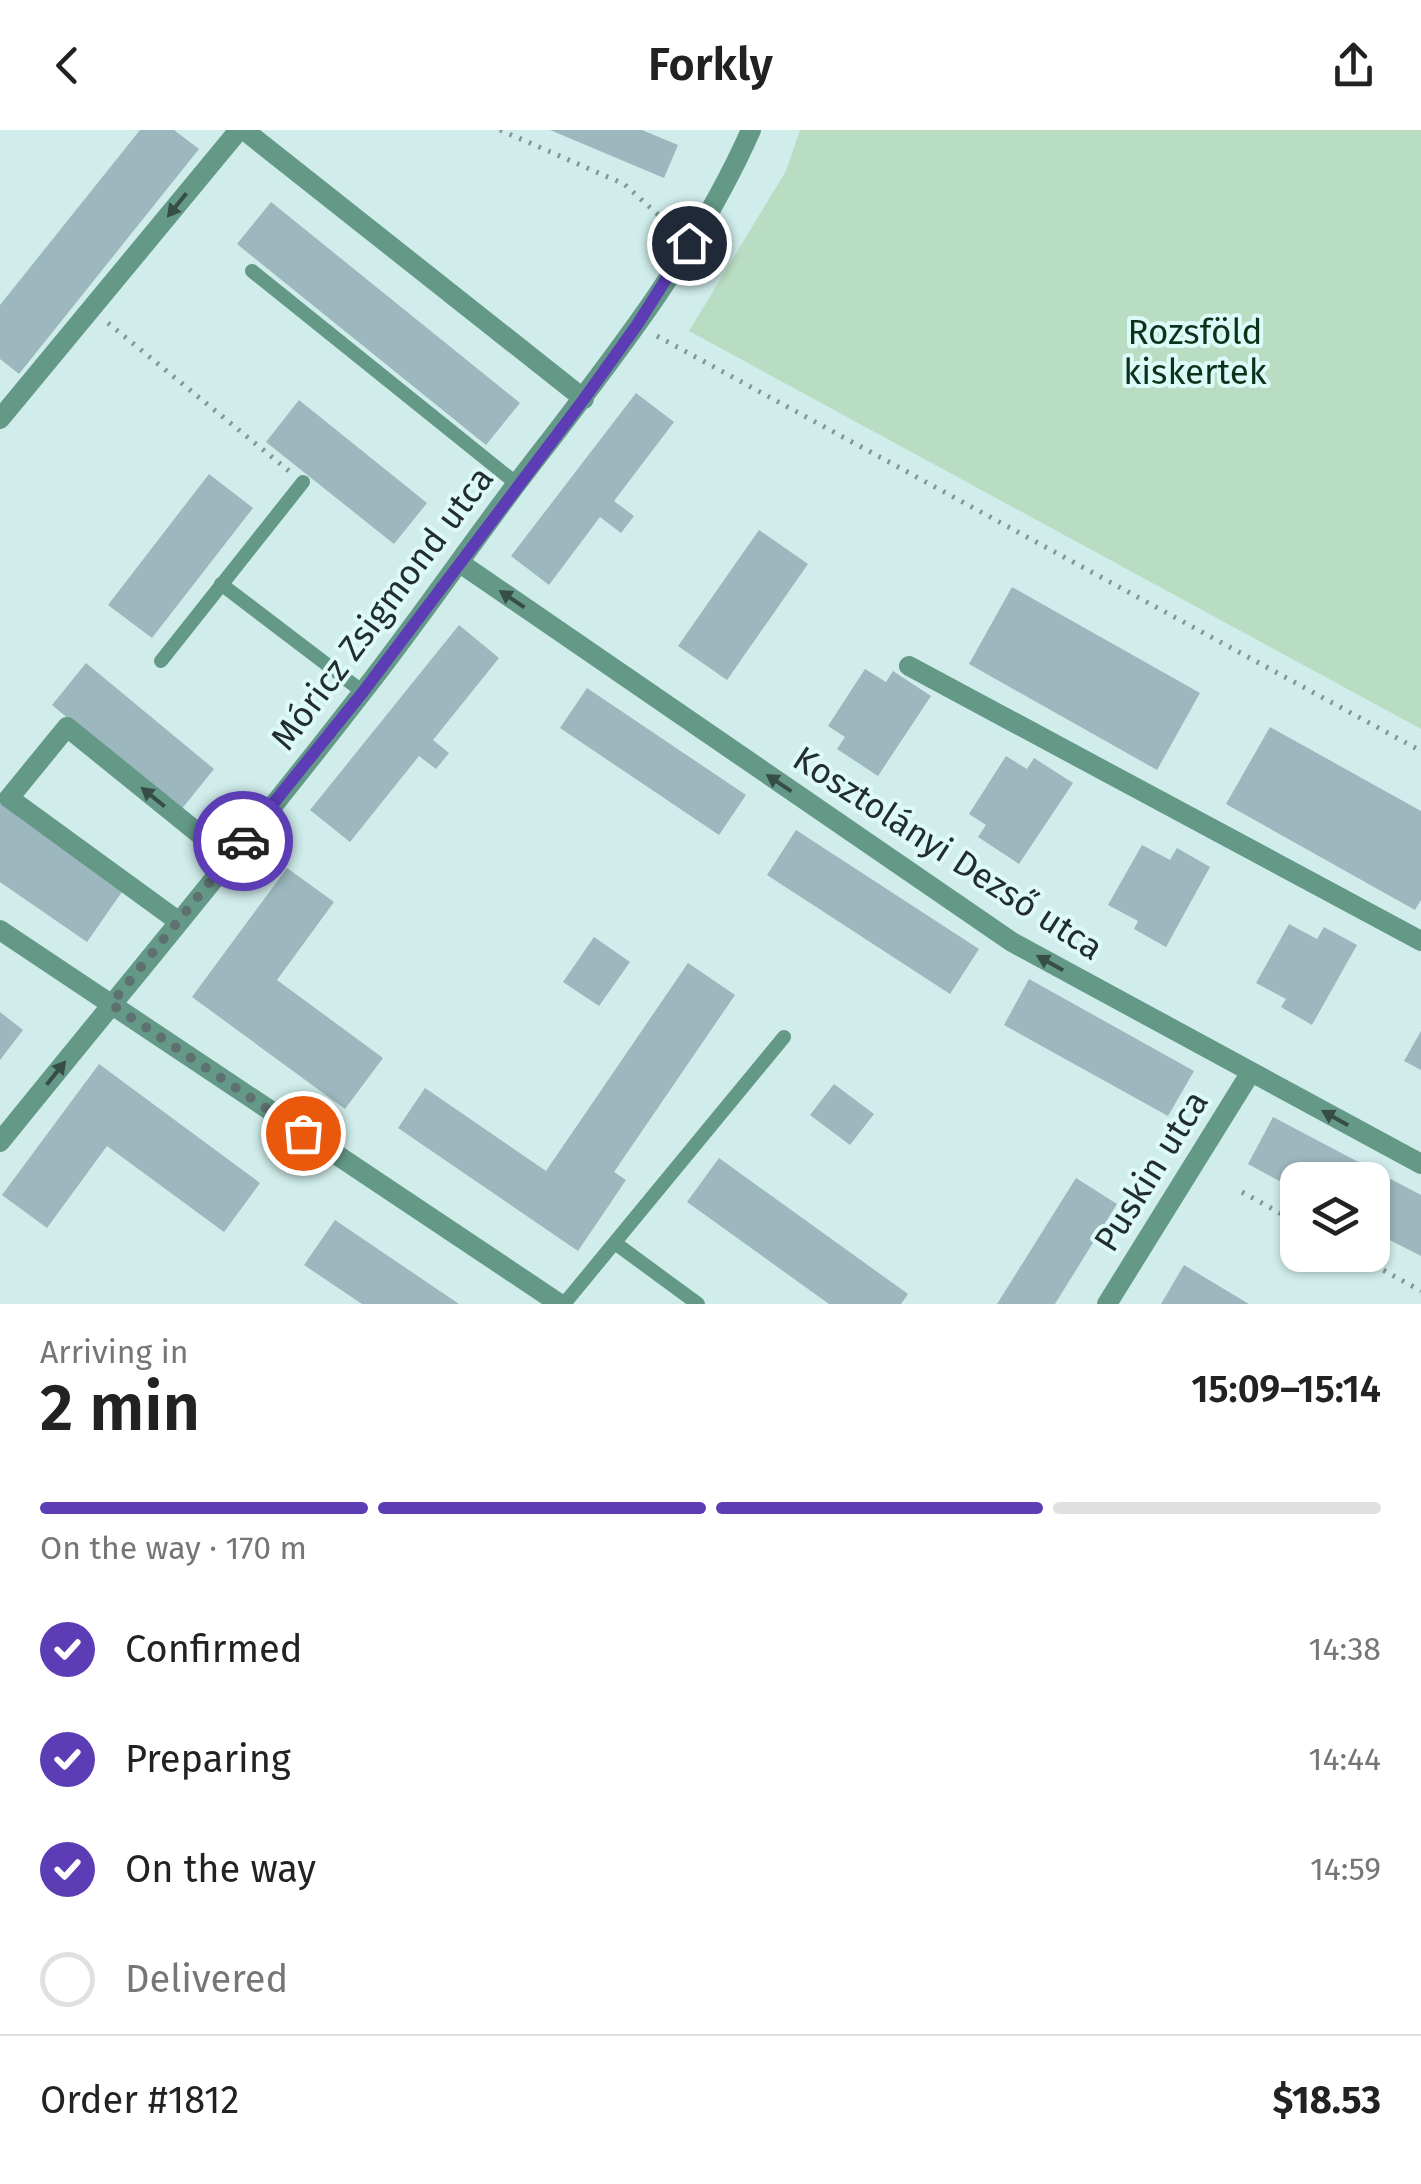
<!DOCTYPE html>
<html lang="en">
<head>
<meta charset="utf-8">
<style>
	:root { --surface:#fff; --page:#f2f2f2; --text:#222; --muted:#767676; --line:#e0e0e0; --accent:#5c3db5 }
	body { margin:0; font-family:"Fira Sans",sans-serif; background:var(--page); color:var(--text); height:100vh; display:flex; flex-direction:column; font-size:38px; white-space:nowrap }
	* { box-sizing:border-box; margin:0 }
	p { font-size:32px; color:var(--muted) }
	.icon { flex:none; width:55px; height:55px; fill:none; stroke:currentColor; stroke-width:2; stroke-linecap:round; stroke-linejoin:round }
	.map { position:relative; height:1174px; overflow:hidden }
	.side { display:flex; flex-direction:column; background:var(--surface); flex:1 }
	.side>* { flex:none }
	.controls { position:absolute; left:1280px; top:1032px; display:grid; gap:20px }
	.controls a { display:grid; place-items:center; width:110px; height:110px; border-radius:20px; background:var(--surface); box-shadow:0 2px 8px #0004; font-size:50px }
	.pin { position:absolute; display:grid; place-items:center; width:85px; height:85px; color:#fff; margin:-42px; border:5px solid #fff; border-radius:50%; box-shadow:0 2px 10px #0007 }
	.courier { position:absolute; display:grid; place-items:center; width:100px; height:100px; margin:-50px; border:8px solid #5c3db5; border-radius:50%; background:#fff; color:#222; box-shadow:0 2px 12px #0007 }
	.summary em { font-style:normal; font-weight:600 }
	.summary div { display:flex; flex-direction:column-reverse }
	.summary { display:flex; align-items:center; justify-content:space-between; height:170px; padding:0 40px }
	h1 { font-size:65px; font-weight:600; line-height:75px }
	.bar { display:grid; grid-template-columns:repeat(4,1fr); gap:15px 10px; align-content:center; height:120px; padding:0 40px }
	.bar i { height:12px; border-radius:8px; background:var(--line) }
	.bar .active { background:var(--accent) }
	.bar p { grid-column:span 4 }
	.line { display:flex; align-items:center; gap:25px; padding:0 40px; border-top:2px solid var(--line) }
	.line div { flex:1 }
	ol { padding:0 40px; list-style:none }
	li { display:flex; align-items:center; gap:30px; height:110px }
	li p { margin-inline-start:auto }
	li .icon { padding:10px; border-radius:50%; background:var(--accent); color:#fff; stroke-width:4 }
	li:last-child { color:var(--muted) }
	li i { width:55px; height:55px; border:5px solid var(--line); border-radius:50% }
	header { display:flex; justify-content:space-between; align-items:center; height:130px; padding:0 40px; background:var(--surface); font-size:45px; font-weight:600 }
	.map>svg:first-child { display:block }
</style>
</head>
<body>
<header><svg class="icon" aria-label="back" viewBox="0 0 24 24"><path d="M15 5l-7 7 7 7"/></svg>Forkly<svg class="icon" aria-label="share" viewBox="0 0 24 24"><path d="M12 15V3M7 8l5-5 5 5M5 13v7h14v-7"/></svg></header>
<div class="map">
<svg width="1421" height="1174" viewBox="0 0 1421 1174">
	<rect width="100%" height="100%" fill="#d0edeb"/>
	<path fill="#b9ddc2" d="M800,0H1421V599L689,201L786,41Z"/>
	<path fill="#9cb7bd" d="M140,0H174L199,19L19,244L0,229V175Z
		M550,0H642L678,15L664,48Z
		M271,72L520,273L486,315L237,114Z
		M636,263L674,292L614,371L634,386L621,403L600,387L549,455L511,426Z
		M299,270L427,373L394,414L266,312Z
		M209,344L253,378L152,508L108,475Z
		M759,400L808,434L727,550L678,516Z
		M1012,457L1200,563L1157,640L969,534Z
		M459,495L499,528L433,610L449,623L436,639L419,626L350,712L310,680Z
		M86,533L214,639L180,681L52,575Z
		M865,539L886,552L893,541L931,566L878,646L837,619L845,607L828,596Z
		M587,558L746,665L719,705L560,598Z
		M1270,597L1421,681V770L1415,780L1226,674Z
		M1006,626L1027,639L1034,628L1073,653L1019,734L978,707L986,695L969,684Z
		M0,673L124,759L87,812L0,752Z
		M796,700L979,819L950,864L767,745Z
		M1142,715L1170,730L1177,718L1210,737L1166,817L1134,799L1138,791L1108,775Z
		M287,738L334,772L277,850L383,928L345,979L192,867Z
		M1289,794L1317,809L1324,797L1357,815L1312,895L1281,877L1286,869L1256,853Z
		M594,807L630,832L599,876L563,852Z
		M688,833L735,865L614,1042L626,1050L578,1121L398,998L425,958L546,1041Z
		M1029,849L1194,941L1168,986L1004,895Z
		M0,882L23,900L0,930Z
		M1421,901V940L1404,931Z
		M99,934L260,1053L224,1102L107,1016L47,1098L2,1065Z
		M834,954L874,984L850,1015L810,985Z
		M1273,987L1421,1065V1126L1372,1101V1050H1298V1061L1248,1034Z
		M719,1028L908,1164L901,1174H829L687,1072Z
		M1076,1048L1117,1074L1055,1174H997Z
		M335,1090L459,1174H362L304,1135Z
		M1184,1135L1249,1174H1161Z"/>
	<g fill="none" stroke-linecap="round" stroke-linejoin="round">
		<path stroke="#819695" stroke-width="5" stroke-dasharray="2.5 8" stroke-linecap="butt" d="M500,0L624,54L672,97
			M108,193L289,341
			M657,206L1421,621
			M1242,1062L1298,1093
			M1356,1125L1421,1161"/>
		<path stroke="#649988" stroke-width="14" d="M252,141L517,354
			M221,454L363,562
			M161,531L303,352
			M615,1113L698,1174
			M564,1174L784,907"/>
		<path stroke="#649988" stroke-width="20" d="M244,0L584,269
			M0,289L239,0
			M460,433L1012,812L1421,1034
			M909,536L1421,811
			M178,791L9,668L67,597L229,728
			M0,800L560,1174
			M0,1012C122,861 247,712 365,559C418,491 466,421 518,352C603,241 694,129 751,0
			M1107,1174L1251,942"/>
	</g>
	<defs><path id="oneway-solid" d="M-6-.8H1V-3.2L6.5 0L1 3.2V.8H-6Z" transform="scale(2.5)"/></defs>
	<g fill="#364d48">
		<use href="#oneway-solid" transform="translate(177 75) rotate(129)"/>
		<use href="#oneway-solid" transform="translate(512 469) rotate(-146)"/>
		<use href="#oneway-solid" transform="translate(779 653) rotate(-146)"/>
		<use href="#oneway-solid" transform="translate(153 667) rotate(-141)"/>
		<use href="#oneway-solid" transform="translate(1050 833) rotate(-151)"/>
		<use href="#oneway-solid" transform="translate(56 943) rotate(-51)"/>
		<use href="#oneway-solid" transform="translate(1335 988) rotate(-151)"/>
	</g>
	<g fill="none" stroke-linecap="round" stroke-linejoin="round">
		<path stroke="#5f7070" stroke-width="10" stroke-dasharray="0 18" d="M243,711L111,874L303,1003"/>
		<path stroke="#5c3db5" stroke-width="12" d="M243,711L363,562L584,269L637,195L689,113"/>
	</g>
	<g text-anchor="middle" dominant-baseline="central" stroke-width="8" stroke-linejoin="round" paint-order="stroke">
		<g font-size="35" fill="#09331a" stroke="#ddfaf8">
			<text x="1195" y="202">Rozsföld<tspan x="1195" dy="40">kiskertek</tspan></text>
		</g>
		<g font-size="35" fill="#222d2d" stroke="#ddfaf8">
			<text transform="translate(382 478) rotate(-53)">Móricz Zsigmond utca</text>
			<text transform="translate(948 723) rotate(33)">Kosztolányi Dezső utca</text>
			<text transform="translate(1151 1041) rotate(-58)">Puskin utca</text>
		</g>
	</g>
</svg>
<div class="controls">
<a><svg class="icon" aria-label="layers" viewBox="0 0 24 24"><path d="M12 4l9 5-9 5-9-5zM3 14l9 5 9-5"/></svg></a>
</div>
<div class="pin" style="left:303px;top:1003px;background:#ea580c"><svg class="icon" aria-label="bag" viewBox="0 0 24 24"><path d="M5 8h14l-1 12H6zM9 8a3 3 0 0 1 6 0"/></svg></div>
<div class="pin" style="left:689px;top:113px;background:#1f2937"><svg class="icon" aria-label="home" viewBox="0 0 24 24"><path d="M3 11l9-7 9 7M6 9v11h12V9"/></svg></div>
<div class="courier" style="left:243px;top:711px"><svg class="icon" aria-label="car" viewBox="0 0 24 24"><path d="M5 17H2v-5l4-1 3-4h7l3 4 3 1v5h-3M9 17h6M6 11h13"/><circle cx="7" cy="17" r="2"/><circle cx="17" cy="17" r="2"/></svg></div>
</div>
<section class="side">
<div class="summary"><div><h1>2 min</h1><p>Arriving in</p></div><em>15:09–15:14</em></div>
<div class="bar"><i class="active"></i><i class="active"></i><i class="active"></i><i></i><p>On the way · 170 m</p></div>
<ol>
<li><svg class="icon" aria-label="check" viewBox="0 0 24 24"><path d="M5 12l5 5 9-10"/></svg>Confirmed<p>14:38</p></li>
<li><svg class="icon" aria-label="check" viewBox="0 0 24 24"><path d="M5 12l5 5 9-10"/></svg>Preparing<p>14:44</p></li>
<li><svg class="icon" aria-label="check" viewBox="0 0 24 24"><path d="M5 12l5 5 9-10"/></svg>On the way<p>14:59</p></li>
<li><i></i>Delivered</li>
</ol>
<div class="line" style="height:130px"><div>Order #1812</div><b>$18.53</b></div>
</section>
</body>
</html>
